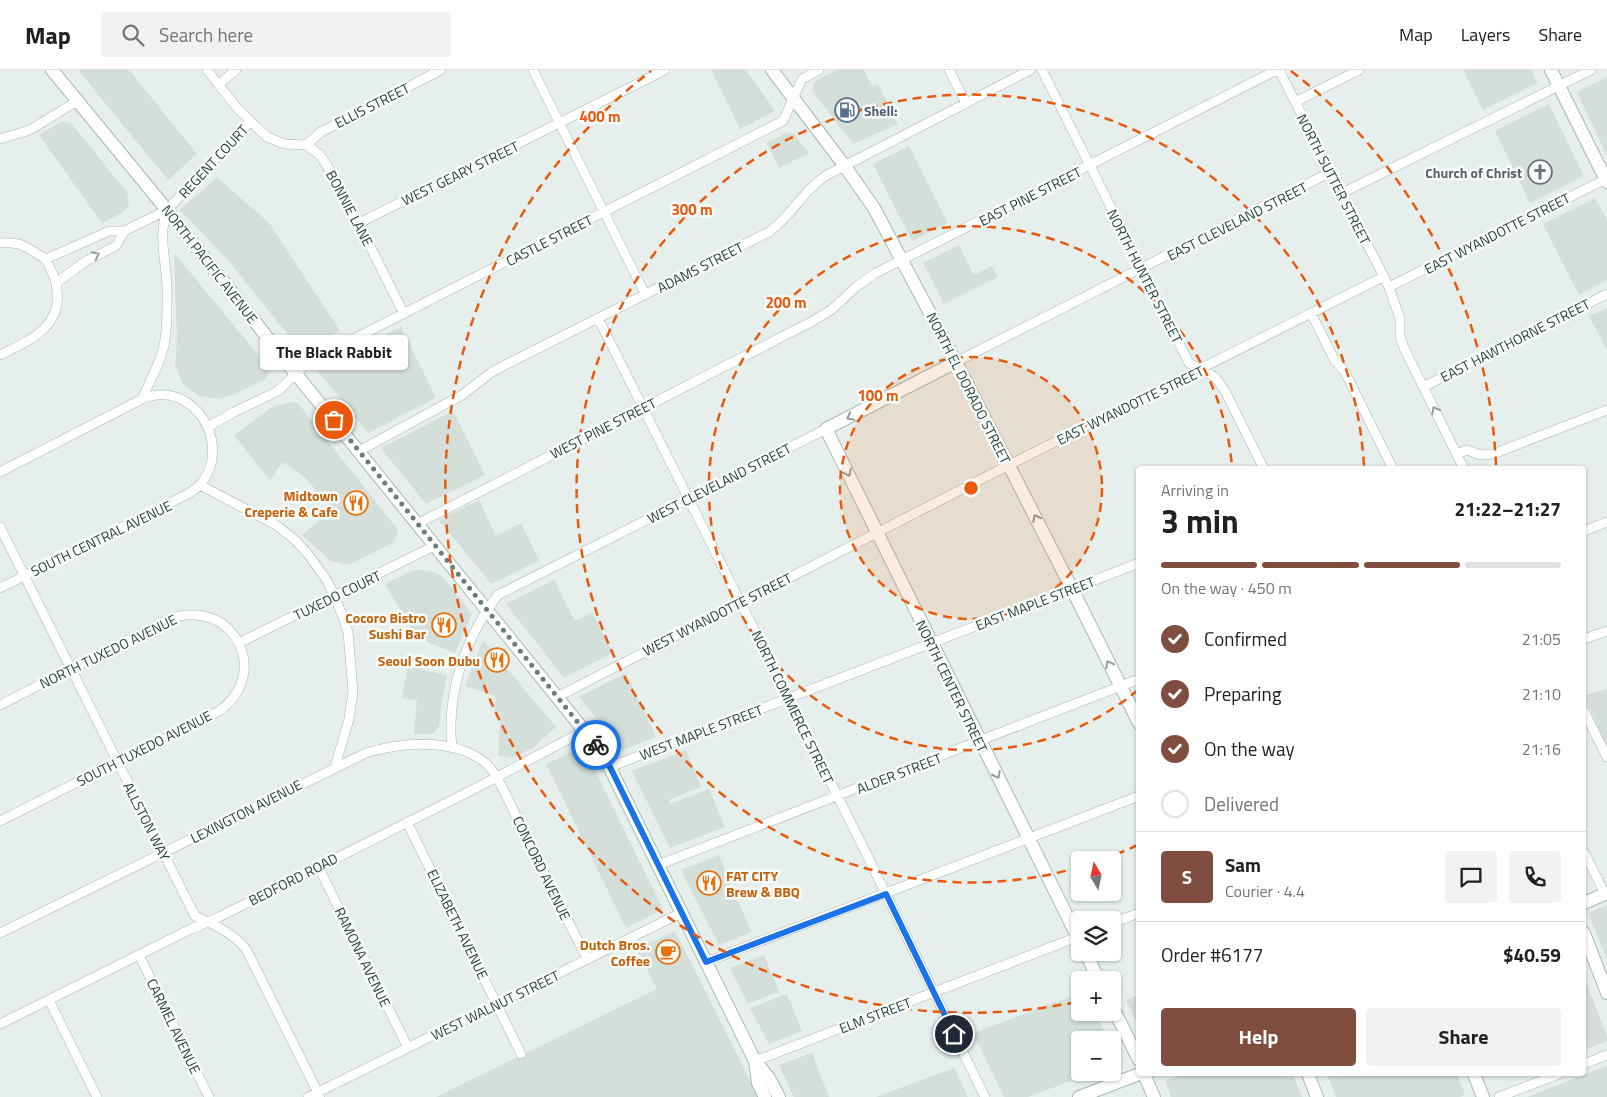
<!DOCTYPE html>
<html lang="en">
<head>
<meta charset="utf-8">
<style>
	:root { --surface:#fff; --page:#f2f2f2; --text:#202124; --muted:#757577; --line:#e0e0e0; --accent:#7f4e3f }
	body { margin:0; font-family:"Titillium Web",sans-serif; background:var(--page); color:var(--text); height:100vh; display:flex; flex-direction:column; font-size:19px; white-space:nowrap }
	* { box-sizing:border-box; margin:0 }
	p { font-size:16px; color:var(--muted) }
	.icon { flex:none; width:28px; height:28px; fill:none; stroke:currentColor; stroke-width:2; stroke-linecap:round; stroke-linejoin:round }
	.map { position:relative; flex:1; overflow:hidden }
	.panel { position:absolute; left:1136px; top:396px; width:450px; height:610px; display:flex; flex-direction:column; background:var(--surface); border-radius:5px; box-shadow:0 1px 4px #0004 }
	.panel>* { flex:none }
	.needle { width:32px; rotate:351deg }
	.buttons { position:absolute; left:1071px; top:781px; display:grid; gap:10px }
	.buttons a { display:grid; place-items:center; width:50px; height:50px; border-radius:5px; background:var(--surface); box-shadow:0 1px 4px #0004; font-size:25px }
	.pin { position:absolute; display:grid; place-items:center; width:42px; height:42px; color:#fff; margin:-21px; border:2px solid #fff; border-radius:50%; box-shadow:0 1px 5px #0007 }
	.courier { position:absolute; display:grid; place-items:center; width:50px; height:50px; margin:-25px; border:4px solid #1a73e8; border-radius:50%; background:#fff; color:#222; box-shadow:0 1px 6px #0007 }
	.bubble { position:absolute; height:35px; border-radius:5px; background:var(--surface); box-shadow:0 1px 4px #0004; font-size:16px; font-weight:700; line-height:35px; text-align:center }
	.head em { font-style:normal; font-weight:700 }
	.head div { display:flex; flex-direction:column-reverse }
	.head { display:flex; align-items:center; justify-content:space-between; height:85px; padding:0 25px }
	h1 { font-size:32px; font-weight:700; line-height:38px }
	.bar { display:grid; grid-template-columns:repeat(4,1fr); gap:8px 5px; align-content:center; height:60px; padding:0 25px }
	.bar i { height:6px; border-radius:4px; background:var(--line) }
	.bar .selected { background:var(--accent) }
	.bar p { grid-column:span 4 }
	.line { display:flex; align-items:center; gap:12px; padding:0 25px; border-top:1px solid var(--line) }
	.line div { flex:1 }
	.round { display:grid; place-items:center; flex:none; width:52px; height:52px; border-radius:5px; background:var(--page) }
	ol { padding:0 25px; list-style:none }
	li { display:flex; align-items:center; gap:15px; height:55px }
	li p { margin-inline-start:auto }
	li .icon { padding:5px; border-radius:50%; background:var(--accent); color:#fff; stroke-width:4 }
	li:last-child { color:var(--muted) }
	li i { width:28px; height:28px; border:2px solid var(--line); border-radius:50% }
	.action { display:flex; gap:10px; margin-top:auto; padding:10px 25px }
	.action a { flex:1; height:58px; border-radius:5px; background:var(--accent); color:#fff; font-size:20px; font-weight:700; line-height:58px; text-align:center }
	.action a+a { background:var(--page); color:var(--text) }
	header { display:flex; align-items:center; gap:30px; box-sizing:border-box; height:70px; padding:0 25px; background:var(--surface); border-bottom:1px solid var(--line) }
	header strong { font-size:24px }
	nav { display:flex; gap:28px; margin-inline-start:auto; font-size:18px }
	.search { width:350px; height:45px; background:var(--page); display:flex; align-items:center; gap:12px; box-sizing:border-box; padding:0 18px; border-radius:5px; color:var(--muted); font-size:19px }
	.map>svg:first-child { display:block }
</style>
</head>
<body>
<header>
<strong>Map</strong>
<div class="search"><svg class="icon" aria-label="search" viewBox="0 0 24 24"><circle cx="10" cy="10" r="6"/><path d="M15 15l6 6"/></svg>Search here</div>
<nav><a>Map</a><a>Layers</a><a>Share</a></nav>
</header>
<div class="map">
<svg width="1607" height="1027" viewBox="0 0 1607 1027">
	<rect width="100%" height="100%" fill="#e6efeb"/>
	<path fill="#d4dfda" d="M78,0H129L197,84L168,110Z
		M711,0H746L775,41L740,59Z
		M836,0H864L872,16L878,14L898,54L853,74L812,21L815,11Z
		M1463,0H1531L1538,13L1483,40Z
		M1607,7V86L1577,22Z
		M1549,34L1584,106L1530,133L1495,61Z
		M62,51L71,53L127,122L129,135L122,143L102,153L39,65Z
		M786,63L794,64L809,83L779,98L767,73Z
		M909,76L948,153L912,171L873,94Z
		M217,107L270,154L340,261L300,280L228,190L180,140Z
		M1595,128L1607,150V210L1579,225L1543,154Z
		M959,175L974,205L992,196L998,207L944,234L923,193Z
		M174,183L269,298L266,309L233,325L219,329L199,326L183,314L175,296L177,269Z
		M1607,238V280L1589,246Z
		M401,257L436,328L368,363L316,299Z
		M290,332L298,333L398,460L394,472L348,495L331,491L302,465L332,440L306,408L282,392L270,411L234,365L272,337Z
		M453,341L485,405L426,434L381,378Z
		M479,430L496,466L521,453L539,490L491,514L439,450Z
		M423,500L435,502L445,509L472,544L455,583L417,568L385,514L411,501Z
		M554,510L575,551L592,542L613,583L564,608L506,534Z
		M483,570L556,657L533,678L511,688L498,686L501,643L494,642L496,626L465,616Z
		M408,596L447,605L442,629L439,656L433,664H414L417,630L402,628Z
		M626,603L656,667L622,680L579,627Z
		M1607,619V678L1584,626Z
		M576,680L585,681L663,839L626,858L546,694Z
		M686,680L701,717L669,730L670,734L709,719L725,757L670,778L632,701Z
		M719,785L736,827L752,862L719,875L681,800Z
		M1607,835V889L1588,843Z
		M675,861L758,1027H436L657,919L637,879Z
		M764,885L779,922L748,934L730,898Z
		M1584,906L1607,967V971L1584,980Z
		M1080,923V942L1095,943L1109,970H1080V1002L1092,1003L1028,1027H1004L973,963Z
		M787,924L802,961L769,974L750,938Z
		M1139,925V957L1126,930Z
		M812,983L829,1027H794L779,995Z
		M1607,996V1027H1527Z
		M954,998L968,1027H876Z
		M1185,1004H1293L1302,1027H1171L1165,1011Z
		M1327,1004H1457L1465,1025L1459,1027H1336Z"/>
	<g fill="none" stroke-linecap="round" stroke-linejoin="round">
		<g stroke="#a8b8b2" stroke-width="10">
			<path id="street" d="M207,0L237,38L267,67L285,74L306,75L320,85L341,118L404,244
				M533,0L645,224
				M949,0L966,33
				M1042,0L1189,293L1215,307L1225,321L1264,399
				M1279,0L1389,217L1400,249V266L1404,278L1464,399
				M219,14L236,0
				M1295,32L1359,0
				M0,69L30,60L77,31
				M306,75L321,62L441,0
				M1342,123L1591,0
				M359,153L665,0
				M124,161L167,140L251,51
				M0,173C24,171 27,179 46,189
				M46,189L109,161H124L116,176L86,191L56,213
				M1389,217L1606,109
				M1311,243L1335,291L1345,302L1393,399
				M598,248L862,775L985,1027
				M0,285C31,270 65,256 56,214C55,206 49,197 46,189
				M956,292L1331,102
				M1423,317L1607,224
				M142,329C148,315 156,301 161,286C168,269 167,236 167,217C166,191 158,165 167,140
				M208,357L234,342L278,321L308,292L783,51L802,9L819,0
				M359,381L462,325L492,302L503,296L769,162C792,146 803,120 827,105L1030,0
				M1457,384L1467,380L1481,385L1493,384L1607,340
				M0,402L142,329C191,308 232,370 203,411C196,421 184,426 174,431L0,518
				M200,415L276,455L294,469L308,484L328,512L343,547L348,562L353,622L349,649L335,697
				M417,454L811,252L831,240L856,217L874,204L1277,0
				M0,457L195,846C214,855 232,862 246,879L320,1027
				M1584,461L1607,452
				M1584,569L1607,561
				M239,573L434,476
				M557,627L1009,395L1383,207
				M0,635L167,550C231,524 274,602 219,641L0,751
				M1584,641L1607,687
				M452,678C446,624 465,568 498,525L826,359
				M610,697L1139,493
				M407,752L521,984
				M1584,782L1605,824
				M658,795L1139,609
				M318,796L408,978
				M1112,853L1139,843
				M0,863L366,683C401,672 452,668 483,691C497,701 510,734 518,750C541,796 563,844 588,889
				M139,885L209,1027
				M706,892L1139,726
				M49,930L97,1027
				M0,954L189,860L219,847L476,718L584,661
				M755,991L1080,866
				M1584,994L1607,985
				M308,1027L681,843
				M1499,1027L1559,1004"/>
		</g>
		<g stroke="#a4bbb3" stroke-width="14">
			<path id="secondary" d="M52,0L167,140L296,304L603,684L755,991L769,1008L779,1027
				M772,0L844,95L874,138L956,292L1072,519L1139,653
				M1551,0L1607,112
				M956,292L826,359L1080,872
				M1584,833L1607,823
				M1584,863L1607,923
				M1085,882L1099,910
				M1112,936L1139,990
				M755,991L758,1013L765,1027
				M1144,1004L1154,1027
				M1308,1004L1317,1027
				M1474,1004L1483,1027
				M1079,1027L1139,1004"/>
		</g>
		<use href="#street" stroke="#fff" stroke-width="9"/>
		<use href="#secondary" stroke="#fff" stroke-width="12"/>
	</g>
	<defs><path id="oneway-chevron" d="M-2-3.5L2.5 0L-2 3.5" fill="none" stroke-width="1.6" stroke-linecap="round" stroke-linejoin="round" transform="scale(1.25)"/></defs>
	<g stroke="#92a09c">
		<use href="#oneway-chevron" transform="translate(96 185) rotate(-26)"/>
		<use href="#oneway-chevron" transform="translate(1435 340) rotate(-117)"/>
		<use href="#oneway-chevron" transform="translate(850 347) rotate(153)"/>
		<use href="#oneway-chevron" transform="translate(848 403) rotate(64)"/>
		<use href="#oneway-chevron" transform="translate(1036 448) rotate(-117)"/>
		<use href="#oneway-chevron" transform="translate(1109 594) rotate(-117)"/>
		<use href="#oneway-chevron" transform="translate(997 705) rotate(63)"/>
	</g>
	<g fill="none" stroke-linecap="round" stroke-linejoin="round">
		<path stroke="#687f78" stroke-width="5" stroke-dasharray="0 9" d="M334,350L596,675"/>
		<path stroke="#1a73e8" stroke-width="6" d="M596,675L603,684L610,697L706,892L886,824L954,964"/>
	</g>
	<circle cx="971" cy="418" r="131" fill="#e8590c" fill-opacity=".12"/>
	<g fill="none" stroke="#e8590c" stroke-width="2.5" stroke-dasharray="9 6">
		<circle cx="971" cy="418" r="131"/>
		<path d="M1138 620A262 262 0 1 1 1232 397"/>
		<path d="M1138 775A394 394 0 0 1 1103 789M1080 797A394 394 0 1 1 1364 397"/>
		<path d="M1076 932A525 525 0 0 1 651 1M1291 1A525 525 0 0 1 1496 395"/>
	</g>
	<defs>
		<g id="fuel-ring" transform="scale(1.25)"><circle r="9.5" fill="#f7fbf9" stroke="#5c6f8a" stroke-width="1.5"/><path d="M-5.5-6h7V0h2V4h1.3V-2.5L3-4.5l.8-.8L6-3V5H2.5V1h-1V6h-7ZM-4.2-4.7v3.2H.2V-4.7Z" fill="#5c6f8a"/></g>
		<g id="church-ring" transform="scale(1.25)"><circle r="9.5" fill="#f7fbf9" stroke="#6b7280" stroke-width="1.5"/><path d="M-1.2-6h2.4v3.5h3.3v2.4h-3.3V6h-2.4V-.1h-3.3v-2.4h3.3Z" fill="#6b7280"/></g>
		<g id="restaurant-ring" transform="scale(1.25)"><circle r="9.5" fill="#f7fbf9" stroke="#e8710a" stroke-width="1.5"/><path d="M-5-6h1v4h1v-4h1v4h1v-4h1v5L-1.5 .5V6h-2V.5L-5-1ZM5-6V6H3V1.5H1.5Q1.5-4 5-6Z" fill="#e8710a"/></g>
		<g id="cafe-ring" transform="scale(1.25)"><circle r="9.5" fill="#f7fbf9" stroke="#e8710a" stroke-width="1.5"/><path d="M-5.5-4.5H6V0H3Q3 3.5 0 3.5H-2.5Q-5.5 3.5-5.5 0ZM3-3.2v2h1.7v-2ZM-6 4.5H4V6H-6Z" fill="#e8710a"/></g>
	</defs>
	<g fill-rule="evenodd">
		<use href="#fuel-ring" x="847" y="40"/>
		<use href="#church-ring" x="1540" y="102"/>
		<use href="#restaurant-ring" x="356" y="433"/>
		<use href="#restaurant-ring" x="444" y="555"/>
		<use href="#restaurant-ring" x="497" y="590"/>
		<use href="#restaurant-ring" x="709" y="813"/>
		<use href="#cafe-ring" x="668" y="882"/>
	</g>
	<g text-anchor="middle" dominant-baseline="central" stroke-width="5" stroke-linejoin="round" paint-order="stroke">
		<g font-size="14" fill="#24423a" stroke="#f7fbf9">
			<text transform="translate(372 35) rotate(-27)">ELLIS STREET</text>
			<text transform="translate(213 91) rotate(-47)">REGENT COURT</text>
			<text transform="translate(460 103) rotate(-26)">WEST GEARY STREET</text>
			<text transform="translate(1334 109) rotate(63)">NORTH SUTTER STREET</text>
			<text transform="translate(1030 126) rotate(-27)">EAST PINE STREET</text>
			<text transform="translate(350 138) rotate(62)">BONNIE LANE</text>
			<text transform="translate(1237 151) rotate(-27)">EAST CLEVELAND STREET</text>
			<text transform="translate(1497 163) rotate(-27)">EAST WYANDOTTE STREET</text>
			<text transform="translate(549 170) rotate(-27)">CASTLE STREET</text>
			<text transform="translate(210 194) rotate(52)">NORTH PACIFIC AVENUE</text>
			<text transform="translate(700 197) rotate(-27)">ADAMS STREET</text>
			<text transform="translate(1145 206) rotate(63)">NORTH HUNTER STREET</text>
			<text transform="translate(1515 270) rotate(-27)">EAST HAWTHORNE STREET</text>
			<text transform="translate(969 318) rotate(63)">NORTH EL DORADO STREET</text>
			<text transform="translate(1130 335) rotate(-26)">EAST WYANDOTTE STREET</text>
			<text transform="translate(603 358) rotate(-27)">WEST PINE STREET</text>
			<text transform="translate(719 413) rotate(-27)">WEST CLEVELAND STREET</text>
			<text transform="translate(101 468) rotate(-26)">SOUTH CENTRAL AVENUE</text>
			<text transform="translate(337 525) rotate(-26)">TUXEDO COURT</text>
			<text transform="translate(1035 533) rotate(-21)">EAST MAPLE STREET</text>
			<text transform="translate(717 544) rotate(-27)">WEST WYANDOTTE STREET</text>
			<text transform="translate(108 581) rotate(-26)">NORTH TUXEDO AVENUE</text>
			<text transform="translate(952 616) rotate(64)">NORTH CENTER STREET</text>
			<text transform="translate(793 637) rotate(64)">NORTH COMMERCE STREET</text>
			<text transform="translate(701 662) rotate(-21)">WEST MAPLE STREET</text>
			<text transform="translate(144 678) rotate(-27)">SOUTH TUXEDO AVENUE</text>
			<text transform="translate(899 703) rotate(-21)">ALDER STREET</text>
			<text transform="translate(246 741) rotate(-27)">LEXINGTON AVENUE</text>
			<text transform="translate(147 751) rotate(63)">ALLSTON WAY</text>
			<text transform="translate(542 798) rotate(64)">CONCORD AVENUE</text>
			<text transform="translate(293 809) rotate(-27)">BEDFORD ROAD</text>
			<text transform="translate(458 854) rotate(64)">ELIZABETH AVENUE</text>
			<text transform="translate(363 887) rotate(64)">RAMONA AVENUE</text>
			<text transform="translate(495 935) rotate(-26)">WEST WALNUT STREET</text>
			<text transform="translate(875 945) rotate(-21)">ELM STREET</text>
			<text transform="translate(174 956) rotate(64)">CARMEL AVENUE</text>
		</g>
		<g font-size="14" font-weight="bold" fill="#4e5e75" stroke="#f7fbf9" text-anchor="start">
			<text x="864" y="40">Shell:</text>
		</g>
		<g font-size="14" font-weight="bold" fill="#5b616d" stroke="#f7fbf9" text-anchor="end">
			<text x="1522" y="102">Church of Christ</text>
		</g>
		<g font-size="14" font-weight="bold" fill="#c56008" stroke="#f7fbf9" text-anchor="end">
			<text x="338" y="425">Midtown<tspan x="338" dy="16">Creperie &amp; Cafe</tspan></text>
			<text x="426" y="547">Cocoro Bistro<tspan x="426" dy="16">Sushi Bar</tspan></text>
			<text x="480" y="590">Seoul Soon Dubu</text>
			<text x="726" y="805" text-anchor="start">FAT CITY<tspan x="726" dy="16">Brew &amp; BBQ</tspan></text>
			<text x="650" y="874">Dutch Bros.<tspan x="650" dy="16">Coffee</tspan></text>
		</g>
	</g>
	<circle cx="971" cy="418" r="8" fill="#e8590c" stroke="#f7fbf9" stroke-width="2.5"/>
	<g font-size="15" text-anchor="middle" font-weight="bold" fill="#e8590c" stroke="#f7fbf9" stroke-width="5" stroke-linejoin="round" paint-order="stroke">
		<text x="600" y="52">400 m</text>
		<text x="692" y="145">300 m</text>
		<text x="786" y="238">200 m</text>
		<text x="878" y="331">100 m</text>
	</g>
</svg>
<div class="buttons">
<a><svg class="needle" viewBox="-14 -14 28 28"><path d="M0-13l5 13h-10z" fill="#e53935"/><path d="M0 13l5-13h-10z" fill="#757577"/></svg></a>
<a><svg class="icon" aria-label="layers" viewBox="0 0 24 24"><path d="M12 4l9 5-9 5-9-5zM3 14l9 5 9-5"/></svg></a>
<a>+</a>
<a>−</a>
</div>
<div class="pin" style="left:334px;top:350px;background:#ea580c"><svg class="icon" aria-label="bag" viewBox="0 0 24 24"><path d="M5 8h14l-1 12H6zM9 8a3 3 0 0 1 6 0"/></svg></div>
<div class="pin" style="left:954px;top:964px;background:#1f2937"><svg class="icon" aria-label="home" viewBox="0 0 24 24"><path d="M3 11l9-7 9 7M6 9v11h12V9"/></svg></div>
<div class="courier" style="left:596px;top:675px"><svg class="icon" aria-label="bike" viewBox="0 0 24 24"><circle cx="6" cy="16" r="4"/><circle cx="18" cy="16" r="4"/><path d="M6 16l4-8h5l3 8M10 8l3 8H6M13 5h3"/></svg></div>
<div class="bubble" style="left:260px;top:265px;width:148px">The Black Rabbit</div>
<section class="panel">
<div class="head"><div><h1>3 min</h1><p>Arriving in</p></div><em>21:22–21:27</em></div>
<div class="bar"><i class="selected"></i><i class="selected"></i><i class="selected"></i><i></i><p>On the way · 450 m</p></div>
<ol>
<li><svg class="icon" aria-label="check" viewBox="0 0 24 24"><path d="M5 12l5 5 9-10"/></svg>Confirmed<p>21:05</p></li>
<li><svg class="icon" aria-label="check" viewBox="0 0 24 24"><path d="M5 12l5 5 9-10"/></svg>Preparing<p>21:10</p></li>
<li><svg class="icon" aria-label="check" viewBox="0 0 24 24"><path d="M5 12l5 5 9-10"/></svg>On the way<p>21:16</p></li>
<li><i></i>Delivered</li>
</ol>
<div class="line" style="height:90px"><b class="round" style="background:var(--accent);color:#fff">S</b><div><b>Sam</b><p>Courier · 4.4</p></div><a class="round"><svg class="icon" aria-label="chat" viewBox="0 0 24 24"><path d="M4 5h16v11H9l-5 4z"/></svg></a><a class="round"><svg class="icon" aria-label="phone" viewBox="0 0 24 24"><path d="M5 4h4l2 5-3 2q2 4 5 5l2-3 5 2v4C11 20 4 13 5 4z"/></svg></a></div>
<div class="line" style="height:65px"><div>Order #6177</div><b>$40.59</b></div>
<div class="action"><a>Help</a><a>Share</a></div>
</section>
</div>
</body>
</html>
